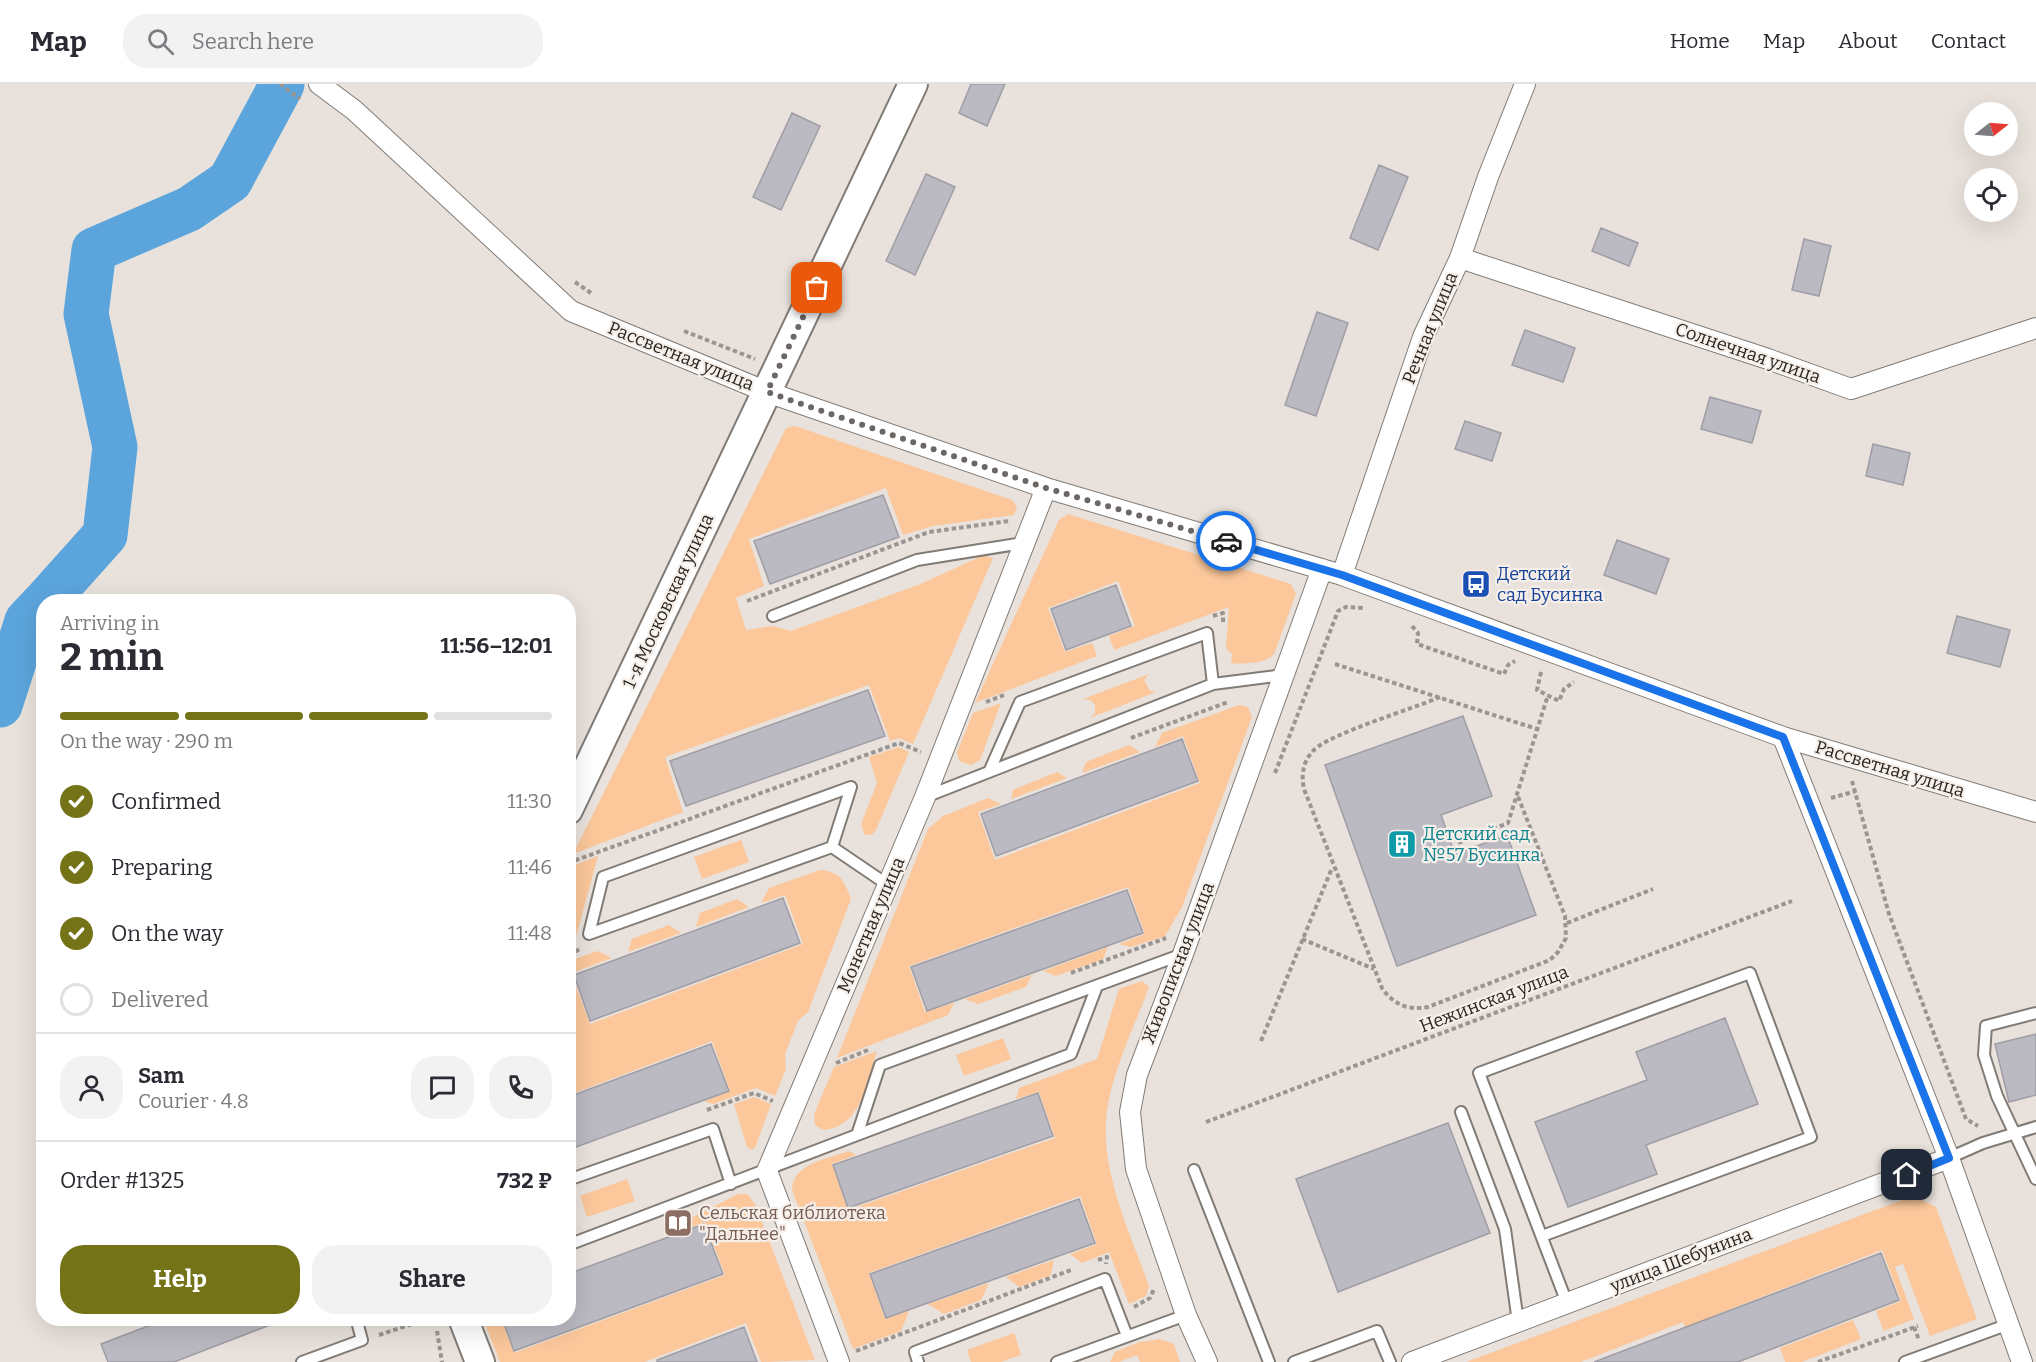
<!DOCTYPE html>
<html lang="en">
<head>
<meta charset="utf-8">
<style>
	:root { --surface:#fff; --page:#f2f2f3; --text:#2b2b33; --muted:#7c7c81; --line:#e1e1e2; --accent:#747318 }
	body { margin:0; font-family:Bitter,serif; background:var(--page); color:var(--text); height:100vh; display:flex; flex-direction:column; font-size:22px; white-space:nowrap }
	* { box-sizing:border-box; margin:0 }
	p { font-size:20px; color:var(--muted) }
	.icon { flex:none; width:33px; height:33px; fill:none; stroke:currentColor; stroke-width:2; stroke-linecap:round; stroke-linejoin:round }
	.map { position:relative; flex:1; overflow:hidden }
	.details { position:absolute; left:36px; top:510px; width:540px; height:732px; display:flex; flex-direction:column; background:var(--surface); border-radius:24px; box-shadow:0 6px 24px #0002 }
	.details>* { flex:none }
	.needle { width:39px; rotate:73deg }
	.fabs { position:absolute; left:1964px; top:18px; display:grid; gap:12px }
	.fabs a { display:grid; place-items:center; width:54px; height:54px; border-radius:50%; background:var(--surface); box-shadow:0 6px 24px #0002; font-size:30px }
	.pin { position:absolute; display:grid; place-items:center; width:51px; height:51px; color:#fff; margin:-26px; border-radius:12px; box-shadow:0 3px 9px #0006 }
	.courier { position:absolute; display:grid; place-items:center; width:60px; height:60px; margin:-30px; border:4px solid #1a73e8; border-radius:50%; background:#fff; color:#222; box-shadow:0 2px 8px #0007 }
	.overview em { font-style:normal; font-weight:700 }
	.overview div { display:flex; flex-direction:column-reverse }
	.overview { display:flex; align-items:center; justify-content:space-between; height:102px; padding:0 24px }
	h1 { font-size:39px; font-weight:700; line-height:45px }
	.bar { display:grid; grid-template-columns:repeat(4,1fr); gap:9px 6px; align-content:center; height:72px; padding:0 24px }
	.bar i { height:8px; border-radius:4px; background:var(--line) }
	.bar .on { background:var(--accent) }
	.bar p { grid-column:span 4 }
	.line { display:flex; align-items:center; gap:15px; padding:0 24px; border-top:2px solid var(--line) }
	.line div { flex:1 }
	.round { display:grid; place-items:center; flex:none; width:63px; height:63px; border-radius:24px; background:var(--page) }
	ol { padding:0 24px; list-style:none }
	li { display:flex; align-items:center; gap:18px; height:66px }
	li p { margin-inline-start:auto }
	li .icon { padding:6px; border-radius:50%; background:var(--accent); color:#fff; stroke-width:4 }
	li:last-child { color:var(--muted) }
	li i { width:33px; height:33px; border:3px solid var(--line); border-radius:50% }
	.primary-button { display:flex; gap:12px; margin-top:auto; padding:12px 24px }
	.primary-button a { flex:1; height:69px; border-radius:24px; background:var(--accent); color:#fff; font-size:24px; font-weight:700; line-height:69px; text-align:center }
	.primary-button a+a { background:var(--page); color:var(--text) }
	header { display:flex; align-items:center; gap:36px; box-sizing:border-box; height:84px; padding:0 30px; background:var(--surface); border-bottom:2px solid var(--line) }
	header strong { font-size:28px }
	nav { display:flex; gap:33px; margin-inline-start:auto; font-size:21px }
	.search { width:420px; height:54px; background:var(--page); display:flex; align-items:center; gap:15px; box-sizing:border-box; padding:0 21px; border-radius:24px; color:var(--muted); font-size:22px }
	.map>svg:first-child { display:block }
</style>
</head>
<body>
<header>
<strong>Map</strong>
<div class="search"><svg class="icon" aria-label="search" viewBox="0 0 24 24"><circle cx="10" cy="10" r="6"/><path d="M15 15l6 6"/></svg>Search here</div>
<nav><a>Home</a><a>Map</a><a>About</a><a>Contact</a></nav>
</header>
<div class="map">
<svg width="2036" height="1278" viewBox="0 0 2036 1278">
	<rect width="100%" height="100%" fill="#e9e2dc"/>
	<path fill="#fbc79b" d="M795,342L1012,416L1017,423L1014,431L933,442L903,451L886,404L749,455L764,502L736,514L746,546L772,542L791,547L918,501L984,471L993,474L913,660L899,654L890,657L869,601L665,673L683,728L573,770L786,344Z
		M1068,430L1291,500L1296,510L1274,570C1265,581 1244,579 1231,580L1232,570L1226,564L1229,523L1114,566L1109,552L1135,542L1118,497L1048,524L1065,568L1092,559L1097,572L975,619L1059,436Z
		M1149,590L1144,596L1150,607L1156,608L1090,634L1095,629V621L1090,616L1083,615Z
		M1001,619L980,676L971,681L959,677L957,668L973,629Z
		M1239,621L1248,623L1252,633L1182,823L1165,852L1131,863L1119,860L1145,850L1128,803L909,882L925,928L954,919L948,931L837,974L928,745L943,732L988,714L1001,720L978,728L995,776L1200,699L1183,652L1155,663L1162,649Z
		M1129,661L1140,668L1082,689L1086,678Z
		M899,663L909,668L876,746L871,751H865L861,740L877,699L869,673Z
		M1057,688L1067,694L1011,715L1013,706Z
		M741,756L749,778L702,795L694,773Z
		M598,772L573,864L569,866V783Z
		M820,786C839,787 845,797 851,815L808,928L798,937L785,970L786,985L775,1012L756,1004L713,1020L704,1017L730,1007L712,957L569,1011V877L598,867L612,874L571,889L590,940L803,860L785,811L761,819L769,804Z
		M737,815L749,823L696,843L700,829Z
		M669,841L681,849L628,868L632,855Z
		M1108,863L1103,875L1056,892L1043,887Z
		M1032,891L1026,903L978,920L965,915Z
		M1142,897L1149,903C1134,944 1108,995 1106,1039C1103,1094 1131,1151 1149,1202L1146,1212L1129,1220L1109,1168L1082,1179L1070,1170L1097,1160L1080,1112L869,1189L885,1235L909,1227L901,1247L853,1265L792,1106C793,1079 827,1075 849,1067L856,1071L832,1080L848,1126L1055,1054L1039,1008L1016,1015L1019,1004L1097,975L1119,905Z
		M1003,954L1011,975L964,992L956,971Z
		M877,967C867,998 862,1043 823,1046L815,1041L814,1030L834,983Z
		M754,1013L771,1020L755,1064L751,1066L747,1063L734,1020Z
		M627,1095L635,1117L587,1133L580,1112Z
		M738,1110H747L755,1120L815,1276L761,1278L746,1239L644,1278H500L483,1235H501L514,1269L725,1191L705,1138L667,1152L670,1145Z
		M1913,1112L1936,1123L1977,1235L1930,1252L1903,1180L1895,1183L1914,1235L1884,1247L1876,1227L1901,1217L1882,1166L1715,1231L1732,1278H1698L1683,1238L1581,1278H1466Z
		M1054,1176L1051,1191L1019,1203L1006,1193Z
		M989,1199L981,1216L944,1230L928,1220Z
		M1853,1236L1861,1255L1802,1278H1785L1780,1264Z
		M1014,1249L1021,1271L1001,1278H971L967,1266Z
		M1160,1255L1174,1260L1180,1278H1140L1137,1271L1119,1278H1110L1115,1268L1140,1258Z"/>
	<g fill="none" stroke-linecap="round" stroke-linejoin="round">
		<path stroke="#5ba5dc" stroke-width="45" d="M45,518L105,451L115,363L86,230L94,166L189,125L230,97L282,0
			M0,621L27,537L44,519"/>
	</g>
	<path fill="#bbb9c1" stroke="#9f9da5" stroke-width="1.5" d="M971,0H1005L987,42L959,29Z
		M792,29L820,42L781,126L753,113Z
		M1379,81L1408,93L1378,166L1350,154Z
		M926,90L955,103L915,191L886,177Z
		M1601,144L1638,159L1629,182L1592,167Z
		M1804,155L1831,162L1819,212L1792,206Z
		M1317,228L1348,239L1316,332L1285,321Z
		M1525,246L1575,264L1563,298L1512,281Z
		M1710,313L1761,327L1752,359L1701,345Z
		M1465,337L1501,349L1492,377L1455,365Z
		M1873,360L1910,369L1903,401L1866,392Z
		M883,411L899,453L770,500L754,457Z
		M1617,456L1669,475L1656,510L1604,491Z
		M1116,501L1131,542L1066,566L1051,525Z
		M1957,532L2010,546L2000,583L1947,569Z
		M868,606L885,652L686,722L670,677Z
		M1463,632L1492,712L1441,731L1455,770L1507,751L1536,831L1397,882L1325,681Z
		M1182,655L1198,697L996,772L981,730Z
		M1127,806L1143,849L927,927L911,883Z
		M783,814L800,859L590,937L574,891Z
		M1725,934L1758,1020L1646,1061L1657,1090L1568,1123L1535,1038L1647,996L1636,968Z
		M2036,950V1011L2009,1018L1995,960Z
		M711,960L729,1007L568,1066V1013Z
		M1038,1009L1053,1052L848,1124L833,1081Z
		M1448,1039L1490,1149L1338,1208L1296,1095Z
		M1079,1115L1095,1159L886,1234L870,1190Z
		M704,1140L723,1190L514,1267L502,1234H568V1190Z
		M1881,1169L1899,1216L1738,1278H1594Z
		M169,1234H283V1236L174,1278H108L101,1260Z
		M744,1243L757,1278H657V1276Z"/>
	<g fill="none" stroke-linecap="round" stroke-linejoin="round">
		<g stroke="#817b76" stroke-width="14">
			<path id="lane" d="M773,532L917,476L1023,459
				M989,688L1020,618L1207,549L1213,600
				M925,713L1213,600L1284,591
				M832,763L851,703L603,793L589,850L832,763L888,801
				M2036,929L1986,942L1984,971L1997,1012L2036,1095
				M1461,1028L1505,1145L1518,1238
				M857,1051L1071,970L1097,902
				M1949,1074L1983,1059L2036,1043
				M1194,1086L1269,1278
				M568,1096L713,1045L731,1100
				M1542,1152L1811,1053L1750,889L1479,989L1567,1219
				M568,1161L857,1051L880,981L1183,870
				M302,1278L362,1256L356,1234
				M918,1278L915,1268L1105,1195L1127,1252
				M1057,1278L1186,1231
				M1294,1278L1377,1247L1390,1278
				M1905,1278L2009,1240"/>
		</g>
		<g stroke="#817b76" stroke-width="22">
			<path id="street" d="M319,0L354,26L571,227L767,308L1046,404L1342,491L1783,653L2036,728
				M1460,174L1768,275L1851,305L2036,244
				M1342,491L1423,253L1460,174L1488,93L1525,0
				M1783,653L1949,1074L2022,1278
				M839,1278L767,1087L925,713L1046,404
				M1207,1278L1186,1231L1136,1085L1130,1028L1137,991L1183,870L1322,485
				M1412,1278L1949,1074"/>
		</g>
		<g stroke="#817b76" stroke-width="32">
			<path id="secondary" d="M568,726L913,0
				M463,1234L480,1278"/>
		</g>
		<path stroke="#9b9591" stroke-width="4" stroke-dasharray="4.5 3" stroke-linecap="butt" d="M280,0L300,15
			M575,198L591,209
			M684,247L755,275
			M747,517L929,448L1009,437
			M1213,532L1223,529V540
			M1412,542L1418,549L1417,560L1504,590L1508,581L1515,577
			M1335,580L1537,645
			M1541,588L1537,606L1559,617L1564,605L1574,598
			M1440,613C1413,625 1331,649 1314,666C1303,677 1301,690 1304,705L1382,904C1393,920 1408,927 1428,923L1550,876L1558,868L1566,854L1565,832L1517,710
			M986,618L1004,611
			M1131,654L1228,618
			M1275,689L1338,527L1346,523L1363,524
			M1852,697L1889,830L1966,1035L1978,1042
			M1831,714L1856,707
			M1458,759L1508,739L1548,611
			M568,763L574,752
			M568,779L899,659L921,668
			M1567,839L1653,805
			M1302,855L1374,885
			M568,870L581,865
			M1071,889L1166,854
			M1261,957L1332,784
			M836,979L868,966
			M707,1026L754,1009L773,1017
			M1206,1038L1792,817
			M1098,1176L1107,1173L1106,1180
			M1134,1223L1150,1214L1154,1205
			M1914,1243L1919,1256
			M437,1247L442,1278
			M379,1251L430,1234
			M856,1267L1071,1186
			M1818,1278L1918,1242"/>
		<use href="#lane" stroke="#fff" stroke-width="10"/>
		<use href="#street" stroke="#fff" stroke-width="20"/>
		<use href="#secondary" stroke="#fff" stroke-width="28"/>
	</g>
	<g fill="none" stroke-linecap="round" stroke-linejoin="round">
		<path stroke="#6c6764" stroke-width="6" stroke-dasharray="0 10.8" d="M817,204L767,308L1046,404L1226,457"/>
		<path stroke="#1a73e8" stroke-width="8" d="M1226,457L1342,491L1783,653L1949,1074L1907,1091"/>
	</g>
	<defs>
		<g id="bus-square" transform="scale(1.5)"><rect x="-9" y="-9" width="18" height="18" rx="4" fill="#1a4fb4" stroke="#f6efe9"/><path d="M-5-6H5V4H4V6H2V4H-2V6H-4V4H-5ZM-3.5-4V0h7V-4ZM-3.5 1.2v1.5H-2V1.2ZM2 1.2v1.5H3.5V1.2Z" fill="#fff"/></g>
		<g id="building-square" transform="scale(1.5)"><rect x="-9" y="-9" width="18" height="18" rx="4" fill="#0f9aa8" stroke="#f6efe9"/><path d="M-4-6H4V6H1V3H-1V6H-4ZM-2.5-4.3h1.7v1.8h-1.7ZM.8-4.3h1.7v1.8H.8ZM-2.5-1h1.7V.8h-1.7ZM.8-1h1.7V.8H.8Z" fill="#fff"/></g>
		<g id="library-square" transform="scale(1.5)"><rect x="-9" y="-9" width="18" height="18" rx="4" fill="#8d6e63" stroke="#f6efe9"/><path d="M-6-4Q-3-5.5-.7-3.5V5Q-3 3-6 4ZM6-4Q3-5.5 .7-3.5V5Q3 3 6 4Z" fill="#fff"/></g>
	</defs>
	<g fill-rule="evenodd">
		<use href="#bus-square" x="1476" y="500"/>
		<use href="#building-square" x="1402" y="760"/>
		<use href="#library-square" x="678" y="1139"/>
	</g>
	<g text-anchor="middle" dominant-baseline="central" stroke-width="4.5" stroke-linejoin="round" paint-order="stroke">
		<g font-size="18" fill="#282523" stroke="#f6efe9">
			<text transform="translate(1430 244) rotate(-68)">Речная улица</text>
			<text transform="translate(1748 269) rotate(19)">Солнечная улица</text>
			<text transform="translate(681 272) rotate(22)">Рассветная улица</text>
			<text transform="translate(668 517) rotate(-65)">1-я Московская улица</text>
			<text transform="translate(1890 685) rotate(17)">Рассветная улица</text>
			<text transform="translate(871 841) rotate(-67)">Монетная улица</text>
			<text transform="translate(1178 879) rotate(-69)">Живописная улица</text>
			<text transform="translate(1494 915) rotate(-21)">Нежинская улица</text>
			<text transform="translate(1681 1176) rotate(-21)">улица Шебунина</text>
		</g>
		<g font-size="18" fill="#164399" stroke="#f6efe9" text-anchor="start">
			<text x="1497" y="490">Детский<tspan x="1497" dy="21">сад Бусинка</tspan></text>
		</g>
		<g font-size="18" fill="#0d838f" stroke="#f6efe9" text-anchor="start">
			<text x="1423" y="750">Детский сад<tspan x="1423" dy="21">№57 Бусинка</tspan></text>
		</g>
		<g font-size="18" fill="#785e54" stroke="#f6efe9" text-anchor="start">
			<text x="699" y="1129">Сельская библиотека<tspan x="699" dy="21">"Дальнее"</tspan></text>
		</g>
	</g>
</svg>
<div class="fabs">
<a><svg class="needle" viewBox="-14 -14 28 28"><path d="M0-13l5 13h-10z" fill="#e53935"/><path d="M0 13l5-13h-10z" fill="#7c7c81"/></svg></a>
<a><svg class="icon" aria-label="locate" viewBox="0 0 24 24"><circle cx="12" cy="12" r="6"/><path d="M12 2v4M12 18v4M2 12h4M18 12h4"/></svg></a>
</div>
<div class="pin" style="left:817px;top:204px;background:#ea580c"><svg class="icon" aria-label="bag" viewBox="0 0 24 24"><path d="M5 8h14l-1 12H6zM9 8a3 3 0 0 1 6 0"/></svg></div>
<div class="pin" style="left:1907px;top:1091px;background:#1f2937"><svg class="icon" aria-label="home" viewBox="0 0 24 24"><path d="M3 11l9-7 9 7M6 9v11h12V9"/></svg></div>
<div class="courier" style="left:1226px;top:457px"><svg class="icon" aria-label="car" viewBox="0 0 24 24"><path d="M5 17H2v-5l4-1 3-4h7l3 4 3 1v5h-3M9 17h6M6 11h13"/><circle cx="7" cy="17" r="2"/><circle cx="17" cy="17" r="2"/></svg></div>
<section class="details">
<div class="overview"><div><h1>2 min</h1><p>Arriving in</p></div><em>11:56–12:01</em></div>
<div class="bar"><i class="on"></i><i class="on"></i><i class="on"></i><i></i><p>On the way · 290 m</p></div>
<ol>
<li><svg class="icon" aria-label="check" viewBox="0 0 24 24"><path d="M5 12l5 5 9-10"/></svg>Confirmed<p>11:30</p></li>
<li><svg class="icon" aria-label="check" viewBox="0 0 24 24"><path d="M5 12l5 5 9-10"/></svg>Preparing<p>11:46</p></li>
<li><svg class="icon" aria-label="check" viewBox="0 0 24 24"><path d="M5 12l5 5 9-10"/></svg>On the way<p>11:48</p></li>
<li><i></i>Delivered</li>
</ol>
<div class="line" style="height:108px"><a class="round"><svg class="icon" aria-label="person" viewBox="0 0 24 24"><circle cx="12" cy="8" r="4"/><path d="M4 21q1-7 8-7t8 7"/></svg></a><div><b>Sam</b><p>Courier · 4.8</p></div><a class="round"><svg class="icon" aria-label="chat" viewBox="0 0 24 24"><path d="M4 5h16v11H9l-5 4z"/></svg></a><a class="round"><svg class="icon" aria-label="phone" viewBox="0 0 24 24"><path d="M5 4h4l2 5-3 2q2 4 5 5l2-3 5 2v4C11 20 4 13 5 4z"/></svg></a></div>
<div class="line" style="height:78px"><div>Order #1325</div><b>732 ₽</b></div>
<div class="primary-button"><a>Help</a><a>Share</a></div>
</section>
</div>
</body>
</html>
